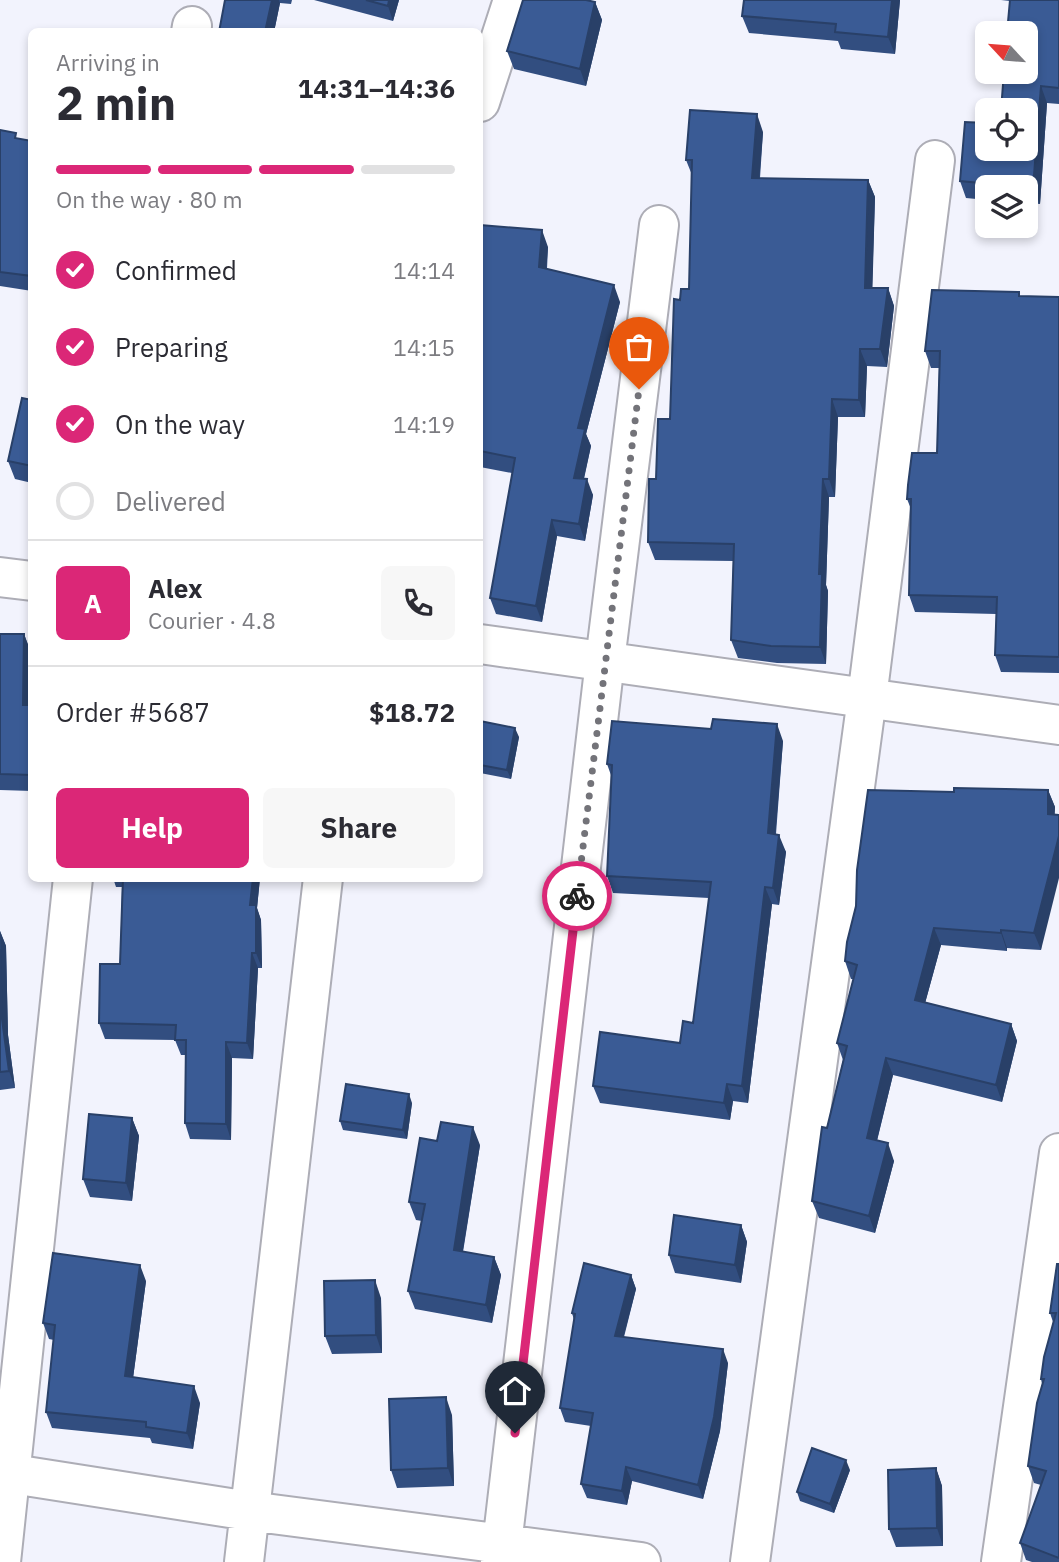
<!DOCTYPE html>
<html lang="en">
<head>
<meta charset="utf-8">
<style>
	:root { --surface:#fff; --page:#f7f7f7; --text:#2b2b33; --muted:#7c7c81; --line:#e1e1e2; --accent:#db2777 }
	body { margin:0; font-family:"IBM Plex Sans",sans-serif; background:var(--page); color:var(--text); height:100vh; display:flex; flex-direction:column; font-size:26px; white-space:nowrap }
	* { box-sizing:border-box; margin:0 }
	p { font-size:23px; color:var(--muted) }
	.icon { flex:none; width:38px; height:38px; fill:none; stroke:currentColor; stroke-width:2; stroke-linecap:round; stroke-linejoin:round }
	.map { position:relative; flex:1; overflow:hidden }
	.drawer { position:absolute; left:28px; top:28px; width:455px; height:854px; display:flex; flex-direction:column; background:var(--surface); border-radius:10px; box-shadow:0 4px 10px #0003 }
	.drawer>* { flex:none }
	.needle { width:46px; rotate:296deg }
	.fabs { position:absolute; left:975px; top:21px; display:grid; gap:14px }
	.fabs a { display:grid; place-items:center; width:63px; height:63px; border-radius:10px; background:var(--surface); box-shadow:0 4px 10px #0003; font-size:35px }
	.pin { position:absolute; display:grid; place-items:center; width:60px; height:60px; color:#fff; margin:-72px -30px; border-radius:50% 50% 50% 0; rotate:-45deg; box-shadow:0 0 7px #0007 }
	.pin .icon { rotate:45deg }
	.courier { position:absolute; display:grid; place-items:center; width:70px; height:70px; margin:-35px; border:5px solid #db2777; border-radius:50%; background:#fff; color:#222; box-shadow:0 2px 9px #0007 }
	.overview em { font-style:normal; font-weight:800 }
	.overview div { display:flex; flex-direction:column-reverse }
	.overview { display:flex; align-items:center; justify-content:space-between; height:119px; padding:0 28px }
	h1 { font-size:46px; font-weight:800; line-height:52px }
	.bar { display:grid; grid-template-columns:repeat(4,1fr); gap:10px 7px; align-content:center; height:84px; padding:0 28px }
	.bar i { height:9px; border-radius:5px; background:var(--line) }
	.bar .current { background:var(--accent) }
	.bar p { grid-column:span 4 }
	.line { display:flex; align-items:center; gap:18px; padding:0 28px; border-top:2px solid var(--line) }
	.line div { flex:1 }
	.round { display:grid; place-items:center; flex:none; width:74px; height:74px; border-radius:10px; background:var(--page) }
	ol { padding:0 28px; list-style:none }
	li { display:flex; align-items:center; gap:21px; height:77px }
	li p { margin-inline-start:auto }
	li .icon { padding:7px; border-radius:50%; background:var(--accent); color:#fff; stroke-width:4 }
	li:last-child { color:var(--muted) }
	li i { width:38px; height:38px; border:4px solid var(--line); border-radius:50% }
	.cta { display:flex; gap:14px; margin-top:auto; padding:14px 28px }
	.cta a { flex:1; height:80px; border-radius:10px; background:var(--accent); color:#fff; font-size:28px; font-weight:800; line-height:80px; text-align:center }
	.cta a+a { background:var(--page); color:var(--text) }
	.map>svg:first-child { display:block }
</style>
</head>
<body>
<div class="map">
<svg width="1059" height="1562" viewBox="0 0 1059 1562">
	<rect width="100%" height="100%" fill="#f2f3fd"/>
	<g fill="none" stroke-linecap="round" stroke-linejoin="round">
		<g stroke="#adadb6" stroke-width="42">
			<path id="minor" d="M191,32L192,26
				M480,102L513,0
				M0,577L32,581
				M480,644L1059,725
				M0,1472L249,1511L641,1562
				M1,1562L73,878
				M244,1562L323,878
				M500,1562L605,661L659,225
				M750,1562L867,698L935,160
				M1001,1562L1059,1153"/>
		</g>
		<use href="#minor" stroke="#fff" stroke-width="38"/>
	</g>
	<path fill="#324e80" d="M225,0H292L291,4L280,3L274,32H219Z
		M314,0H399L393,21Z
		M744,0H900L895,54L841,49L838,41L749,33L742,16Z
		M1001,0H1059V104L1047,103L1040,204L1026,203V187H987V200L966,198L960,181L1026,149L1010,1Z
		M595,2L602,20L586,86L514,69L507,51Z
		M0,130L18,139L32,141V291L0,286Z
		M763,132L760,178L868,180L875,197L872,288H888L894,306L887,367L867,366L865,417H838L835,497H829L826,585L828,591L826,664L777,663L738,658L731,640L733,561L655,560L648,542L656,479L670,419L680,300L689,289L692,175L686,160Z
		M480,225L548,247L547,269L620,302L586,434L591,446L584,479L593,495L585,541L557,536L542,622L496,614L490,598L512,473L480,467Z
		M1021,296L1059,297V673L1001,672L995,655L996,614L915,612L909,595L911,509L907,499L937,453L939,368H931L925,351Z
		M32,400V483L15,479L8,461Z
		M0,634H24L30,650L29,705L32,706V791L0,790Z
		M480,721L519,737L511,779L480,773Z
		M783,741L776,834L786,852L779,905L772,904L748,1103L733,1101L730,1120L600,1103L593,1086L680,1043L693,1023L709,898L613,893L607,876L612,778L607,764Z
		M1048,790L1055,807L1041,950L1007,948V951L941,945L925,1003L1011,1024L1017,1041L1002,1102L893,1075L877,1141L894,1161L875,1233L819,1218L812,1201L827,1128L843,1060L837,1043L853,979H851L845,961L954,792Z
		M113,878H260L257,908L261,920L262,968H258L253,1059L232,1058L231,1140L190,1139L185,1123L186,1055H181L175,1040L105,1039L99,1023L120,964L122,887H116Z
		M0,931L6,946L8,1035L15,1088L0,1090Z
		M412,1103L407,1139L343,1130L340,1121Z
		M132,1118L139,1136L132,1201L90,1197L83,1179Z
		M480,1145L463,1252L494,1257L501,1275L492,1323L415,1309L408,1291L422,1221L416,1220L409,1202Z
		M741,1225L747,1242L741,1283L675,1273L669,1255Z
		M1059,1264V1562H1032L1026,1560L1020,1543L1041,1485L1034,1483L1028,1466L1042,1384L1041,1379L1053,1322L1050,1313Z
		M631,1275L636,1289L624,1337L728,1363L720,1431L703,1499L632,1481L627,1505L587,1498L581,1484L591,1426L565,1422L560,1408L574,1320L572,1313Z
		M146,1281L133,1378L200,1403L193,1449L152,1443L150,1438L52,1428L46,1412L54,1340L49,1339L43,1323Z
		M381,1298L382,1353L332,1354L325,1336Z
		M452,1415L454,1486L397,1488L391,1470Z
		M936,1468L942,1486L943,1546L896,1547L889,1529Z
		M850,1470L834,1513L800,1501L797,1492Z"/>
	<path fill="#294068" d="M272,0H279L280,3L274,32H265Z
		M389,0H399L393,21L388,6Z
		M892,0H900L895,54L888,37Z
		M595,2L602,20L586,86L580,69Z
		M1041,86L1047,103L1040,204L1033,188Z
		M757,114L763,132L758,195L752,178Z
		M868,180L875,197L872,305L865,288Z
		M542,230L548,247L545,284L539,267Z
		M614,285L620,302L586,434L591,446L580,495L574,478L578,428Z
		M888,288L894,306L887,367L880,349Z
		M860,349L867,366L865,417L859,400Z
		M832,399L838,417L835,497L829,479Z
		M587,479L593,495L585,541L579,524Z
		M823,479L829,497L826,585L828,591L826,664L820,647L819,574Z
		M552,520L557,536L542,622L536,606Z
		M24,634L30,650L29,721L23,705Z
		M777,724L783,741L774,850L768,833Z
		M515,728L519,737L511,779L507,770Z
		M1048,790L1055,807L1054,832L1048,814Z
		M779,835L786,852L779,905L773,888Z
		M1059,836V878L1041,950L1034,933Z
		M253,878H260L257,908L261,920L262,968L256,953L250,905Z
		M765,887L772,904L748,1103L742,1086Z
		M934,928L941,945L921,1018L915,1000Z
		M1001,930L1007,948V951L1001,933Z
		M0,931L6,946L8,1035L15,1088L9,1071L2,1019Z
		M252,953L258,968L253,1059L247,1043Z
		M1011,1024L1017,1041L1002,1102L996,1085Z
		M226,1042L232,1058L231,1140L226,1124Z
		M886,1058L893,1075L873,1156L867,1138Z
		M727,1084L733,1101L730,1120L724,1103Z
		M409,1094L412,1103L407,1139L403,1130Z
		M132,1118L139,1136L132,1201L126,1183Z
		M473,1127L480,1145L460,1268L454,1250Z
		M888,1143L894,1161L875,1233L869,1216Z
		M741,1225L747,1242L741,1283L735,1265Z
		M494,1257L501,1275L492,1323L486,1305Z
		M140,1265L146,1281L131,1393L125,1376Z
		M631,1275L636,1289L620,1350L615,1336Z
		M375,1280L381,1298L382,1353L376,1335Z
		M723,1349L728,1363L720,1431L703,1499L698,1485Z
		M194,1386L200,1403L193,1449L187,1433Z
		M446,1397L452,1415L454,1486L448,1468Z
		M846,1460L850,1470L834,1513L830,1504Z
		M626,1467L632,1481L627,1505L622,1491Z
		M936,1468L942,1486L943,1546L937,1528Z"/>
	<path fill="#3a5b95" stroke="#294068" stroke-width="2" d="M225,0H272L265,32H219Z
		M366,0H389L388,6Z
		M523,0H586L595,2L580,69L507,51Z
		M744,0H892L888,37L835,32L836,24L742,16Z
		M1010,0H1059V88L1041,86L1033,188L960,181L965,122L987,123V149H1026V110H1001L1004,72H1026V33H1007Z
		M690,110L757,114L752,178L868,180L865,288H888L880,349H860L859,400L832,399L829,479H823L819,574H822L820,647L771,646L731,640L734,544L648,542L649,479H656L658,419H670L674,299L680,300L681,289H689L692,160H686Z
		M0,130L16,133L15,138L32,141V276L0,272Z
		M480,225L542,230L539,267L614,285L578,428L585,429L574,478L587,479L579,524L552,520L536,606L490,598L515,458L480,451Z
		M932,290L1019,292V296L1059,297V657L995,655L997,597L909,595L911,499H907L908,485L912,453H937L940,351H925Z
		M22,398L32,400V466L8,461Z
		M0,634H24L23,705H32V775L0,774Z
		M713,719L777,724L768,833L779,835L773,888L765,887L742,1086L727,1084L724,1103L593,1086L600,1032L680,1043L683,1021L693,1023L711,882L607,876L612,765L607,764L612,721L711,729Z
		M480,721L515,728L507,770L480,765Z
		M954,788L1048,790V814L1059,815V836L1034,933L1001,930V933L934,928L915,1000L1011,1024L996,1085L886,1058L867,1138L888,1143L869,1216L812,1201L822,1127L827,1128L847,1046L837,1043L857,965L845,961L847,942L856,906L857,870L868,790L954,792Z
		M123,878H253L250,905H256V953H252L247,1043L226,1042V1124L185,1123L186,1040H175L176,1025L99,1023L100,964H120Z
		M0,949L2,1019L9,1071L0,1072Z
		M346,1084L409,1094L403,1130L340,1121Z
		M89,1114L132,1118L126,1183L83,1179Z
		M441,1122L473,1127L454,1250L494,1257L486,1305L408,1291L425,1204L409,1202L420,1138L437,1141Z
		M674,1215L741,1225L735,1265L669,1255Z
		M53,1253L140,1265L125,1376L194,1386L187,1433L146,1427V1422L46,1412L55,1325L43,1323Z
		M584,1263L631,1275L615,1336L723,1349L714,1417L698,1485L626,1467L622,1491L581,1484L593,1413L560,1408L575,1314L572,1313Z
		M1057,1264H1059V1558L1020,1543L1046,1471L1028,1466L1037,1403L1044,1379H1041L1044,1357L1056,1313H1050Z
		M375,1280L376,1335L325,1336L324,1281Z
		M446,1397L448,1468L391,1470L389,1399Z
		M812,1448L846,1460L830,1504L797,1492Z
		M936,1468L937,1528L889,1529L888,1470Z"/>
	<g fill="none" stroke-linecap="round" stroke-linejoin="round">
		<path stroke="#737379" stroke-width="7" stroke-dasharray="0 12.6" d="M577,896L639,389"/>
		<path stroke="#db2777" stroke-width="9" d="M515,1433L577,896"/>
	</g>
</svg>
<div class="fabs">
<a><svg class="needle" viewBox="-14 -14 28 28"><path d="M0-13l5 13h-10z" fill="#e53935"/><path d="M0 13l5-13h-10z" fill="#7c7c81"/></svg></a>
<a><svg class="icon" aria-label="locate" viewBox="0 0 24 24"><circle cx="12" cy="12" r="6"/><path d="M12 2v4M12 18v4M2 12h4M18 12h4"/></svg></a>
<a><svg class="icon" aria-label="layers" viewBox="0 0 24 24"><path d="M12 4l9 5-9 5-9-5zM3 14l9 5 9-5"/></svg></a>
</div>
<div class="pin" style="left:639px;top:389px;background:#ea580c"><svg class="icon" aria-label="bag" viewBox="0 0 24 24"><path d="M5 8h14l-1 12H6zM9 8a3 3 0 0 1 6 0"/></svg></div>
<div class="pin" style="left:515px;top:1433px;background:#1f2937"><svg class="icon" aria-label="home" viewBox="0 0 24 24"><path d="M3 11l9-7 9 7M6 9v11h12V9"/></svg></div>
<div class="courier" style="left:577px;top:896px"><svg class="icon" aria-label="bike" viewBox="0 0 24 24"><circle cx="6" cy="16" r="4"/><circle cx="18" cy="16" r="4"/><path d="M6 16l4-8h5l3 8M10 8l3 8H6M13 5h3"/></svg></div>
<section class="drawer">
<div class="overview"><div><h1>2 min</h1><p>Arriving in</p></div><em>14:31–14:36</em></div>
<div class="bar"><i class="current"></i><i class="current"></i><i class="current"></i><i></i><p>On the way · 80 m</p></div>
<ol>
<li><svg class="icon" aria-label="check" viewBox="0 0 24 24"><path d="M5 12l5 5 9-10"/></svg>Confirmed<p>14:14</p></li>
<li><svg class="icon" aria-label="check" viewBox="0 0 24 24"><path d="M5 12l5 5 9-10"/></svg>Preparing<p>14:15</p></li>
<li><svg class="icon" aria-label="check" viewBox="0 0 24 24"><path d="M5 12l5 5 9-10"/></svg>On the way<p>14:19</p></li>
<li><i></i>Delivered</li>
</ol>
<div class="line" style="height:126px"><b class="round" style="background:var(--accent);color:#fff">A</b><div><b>Alex</b><p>Courier · 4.8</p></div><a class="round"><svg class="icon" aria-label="phone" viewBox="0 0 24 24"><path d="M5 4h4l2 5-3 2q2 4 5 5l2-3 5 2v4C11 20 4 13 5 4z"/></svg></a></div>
<div class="line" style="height:91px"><div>Order #5687</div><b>$18.72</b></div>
<div class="cta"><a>Help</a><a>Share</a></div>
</section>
</div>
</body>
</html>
